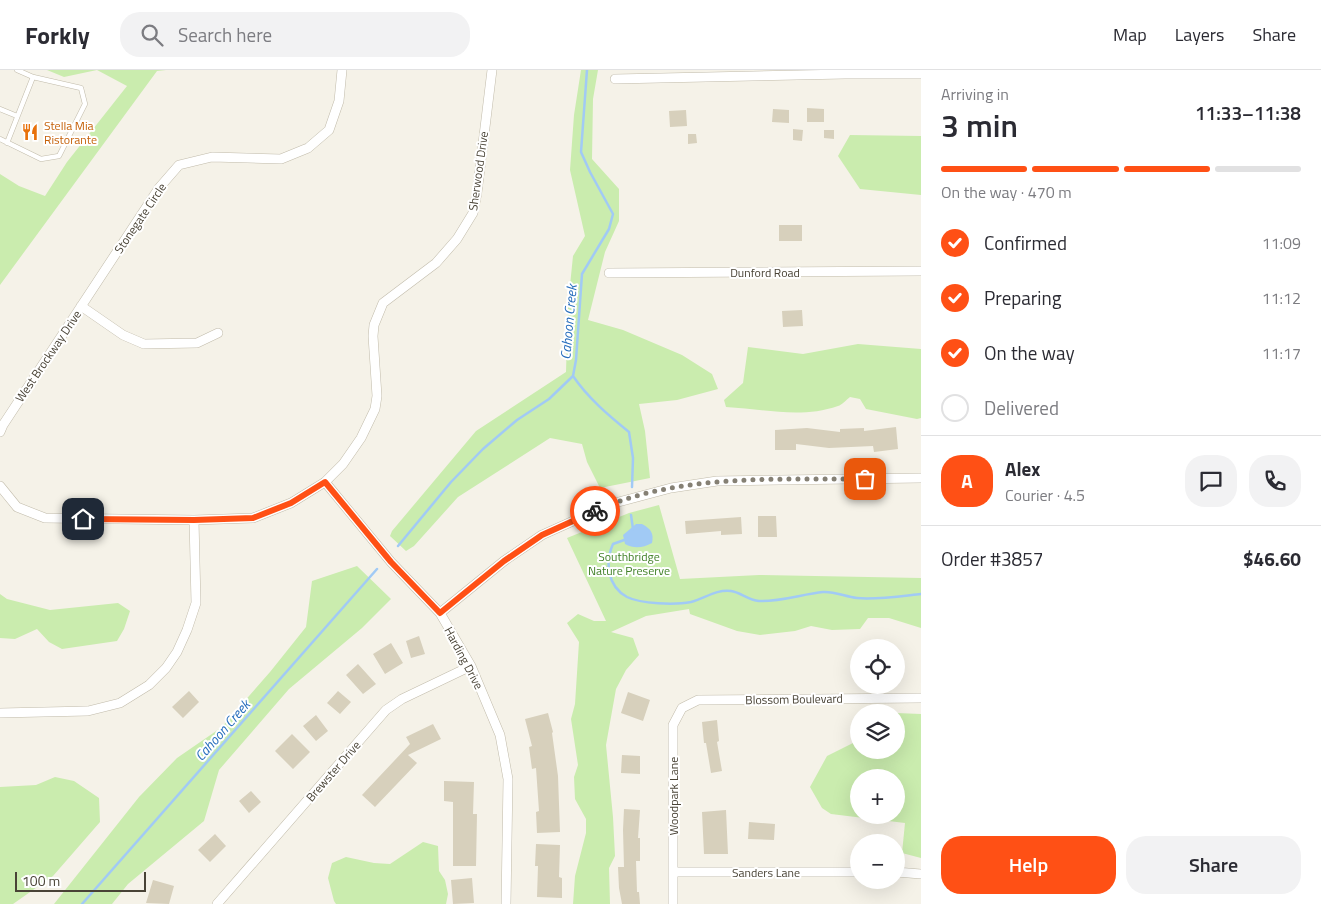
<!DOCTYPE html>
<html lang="en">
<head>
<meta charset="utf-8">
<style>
	:root { --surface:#fff; --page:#f2f2f3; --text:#2b2b33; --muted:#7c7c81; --line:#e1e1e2; --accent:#ff5015 }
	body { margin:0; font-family:"Titillium Web",sans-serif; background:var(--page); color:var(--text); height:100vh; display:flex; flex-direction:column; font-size:19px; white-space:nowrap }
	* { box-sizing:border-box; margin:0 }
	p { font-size:16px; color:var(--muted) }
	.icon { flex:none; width:28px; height:28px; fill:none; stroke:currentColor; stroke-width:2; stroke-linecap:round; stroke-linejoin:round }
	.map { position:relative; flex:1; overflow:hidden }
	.panel { display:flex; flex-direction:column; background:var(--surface); width:400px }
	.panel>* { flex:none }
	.controls { position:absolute; left:850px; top:569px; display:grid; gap:10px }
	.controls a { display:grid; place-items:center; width:55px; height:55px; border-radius:50%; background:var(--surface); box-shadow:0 5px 20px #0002; font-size:25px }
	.scale { position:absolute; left:15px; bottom:12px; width:131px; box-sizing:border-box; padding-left:5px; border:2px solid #494336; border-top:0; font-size:14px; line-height:18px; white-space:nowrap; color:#494336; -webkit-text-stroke:4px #fff; paint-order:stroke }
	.pin { position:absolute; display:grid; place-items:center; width:42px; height:42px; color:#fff; margin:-21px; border-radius:10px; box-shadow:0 2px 8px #0006 }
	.courier { position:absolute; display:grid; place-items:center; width:50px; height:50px; margin:-25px; border:4px solid #ff5015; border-radius:50%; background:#fff; color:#222; box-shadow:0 1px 6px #0007 }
	.head em { font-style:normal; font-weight:600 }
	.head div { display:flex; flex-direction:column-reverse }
	.head { display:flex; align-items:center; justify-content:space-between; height:85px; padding:0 20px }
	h1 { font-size:32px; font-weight:600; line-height:38px }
	.bar { display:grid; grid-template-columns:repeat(4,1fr); gap:8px 5px; align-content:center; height:60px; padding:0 20px }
	.bar i { height:6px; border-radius:4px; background:var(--line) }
	.bar .on { background:var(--accent) }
	.bar p { grid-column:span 4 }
	.line { display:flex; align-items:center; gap:12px; padding:0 20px; border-top:1px solid var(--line) }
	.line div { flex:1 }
	.round { display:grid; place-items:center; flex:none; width:52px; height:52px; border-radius:20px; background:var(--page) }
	ol { padding:0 20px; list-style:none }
	li { display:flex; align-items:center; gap:15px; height:55px }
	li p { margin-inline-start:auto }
	li .icon { padding:5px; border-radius:50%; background:var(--accent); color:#fff; stroke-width:4 }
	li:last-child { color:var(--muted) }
	li i { width:28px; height:28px; border:2px solid var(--line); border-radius:50% }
	.button { display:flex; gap:10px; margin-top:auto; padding:10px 20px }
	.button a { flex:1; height:58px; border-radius:20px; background:var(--accent); color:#fff; font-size:20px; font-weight:600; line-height:58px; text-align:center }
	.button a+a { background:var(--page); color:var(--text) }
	header { display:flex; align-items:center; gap:30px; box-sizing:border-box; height:70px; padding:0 25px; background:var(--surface); border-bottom:1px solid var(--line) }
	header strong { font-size:24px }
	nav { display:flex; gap:28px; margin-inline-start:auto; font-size:18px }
	.search { width:350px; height:45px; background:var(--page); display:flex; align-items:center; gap:12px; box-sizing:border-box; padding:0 18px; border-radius:20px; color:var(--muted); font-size:19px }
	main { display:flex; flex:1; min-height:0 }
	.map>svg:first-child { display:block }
</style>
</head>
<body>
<header>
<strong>Forkly</strong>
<div class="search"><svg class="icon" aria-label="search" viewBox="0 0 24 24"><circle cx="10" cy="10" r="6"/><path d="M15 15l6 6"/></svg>Search here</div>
<nav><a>Map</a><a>Layers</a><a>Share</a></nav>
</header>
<main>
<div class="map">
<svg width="921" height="834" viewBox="0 0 921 834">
	<rect width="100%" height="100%" fill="#f5f2e8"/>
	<path fill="#caecae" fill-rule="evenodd" d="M47,0H166L157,1L0,215V104L19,116L45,126L67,92L127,16L97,0L64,7Z
		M581,0H598L593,29L592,89L619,119V151L605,182L588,250L623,260L682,285L712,304L718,319L677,330L639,334L645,361L650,408L600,418L587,392L582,374L550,368L458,427L414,476L406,481L390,466L392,461L476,361L566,302L568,235L573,186L585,166L570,100L574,45Z
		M850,65L921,66V125L860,119L838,86Z
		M858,274L921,279V348L917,349L866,339L860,329L850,327C846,330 842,335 838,336C801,349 764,339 726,337L724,330L743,313L748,277L803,284Z
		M659,435L680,509L759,505L921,508V558L889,548H868L860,559L832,560L811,556L795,561L760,565L737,561L690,544L689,539L646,546L611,562L633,568L639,585L626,600L616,619L606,675L613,747L615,786L609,798L610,834H573L575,806L586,763V749L575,729L574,707L578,695L571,649L575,634L579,572L567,553L578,544L594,551H606L567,468L629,443Z
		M357,496L391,529L362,558L289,619L219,700L204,751L128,814L112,834H54L139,727L177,688L222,657L270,602L306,557L312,511Z
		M0,524L7,529L50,540L118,533L130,541L124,559L117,571L62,579L49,572L37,559L15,569L0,568Z
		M896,643L921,644V788L902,783L905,753L831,744L822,738L810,717L827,686L859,670V680H896ZM859,708H896V745H859Z
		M55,707L74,711L99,728L100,752L53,806L13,834H0V717L36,715Z
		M423,772L438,776L439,801L445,810L448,824L446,834H336L334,831L328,808L332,793L346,787L374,793L390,794Z"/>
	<path fill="#a1caf5" d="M636,454H642C651,459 654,463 652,473C643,478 634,479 625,474L623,465Z"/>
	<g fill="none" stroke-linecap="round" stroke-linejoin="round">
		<path stroke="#a1caf5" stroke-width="2.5" d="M573,306C588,328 608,345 629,362L633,388L632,417
			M631,445L633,459
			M627,469L613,474C605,492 607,516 627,527C641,534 675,535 691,532C704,529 716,519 731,521C740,522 748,530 759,531C779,532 803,524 823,522C834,521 846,527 857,528C875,530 902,526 921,524
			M398,476L451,412L483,379L517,350L549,329L573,306L576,290L582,204L609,159L613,144L590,102L581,82L587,0
			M82,834L377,499"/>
	</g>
	<path fill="#d7d0bc" d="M807,38L824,39V52H807Z
		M773,39L789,40V53L772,52Z
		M686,40L687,56L670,57L669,41Z
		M793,59L803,60L802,71L793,70Z
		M824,60H834V69L824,68Z
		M688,64H696L697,73L688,74Z
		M779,155H802V171H779Z
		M802,240L803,256L783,257L782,241Z
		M896,357L898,379L874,382L873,376L829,378L796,374V380H775V360L807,358L840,362V359L864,358V361Z
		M758,446H776L777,467H758Z
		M741,447L742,464L721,465V461L686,464L685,451Z
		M419,566L425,584L411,588L406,571Z
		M391,573L403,593L385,604L373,584Z
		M358,594L376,614L363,624L346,605Z
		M189,621L199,632L183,648L172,637Z
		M338,621L351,632L340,644L327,633Z
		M628,622L650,630L643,651L621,643Z
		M548,643L553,662L552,663L558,706L560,762L537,763L536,742L539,741L536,698L532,699L529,677L532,676L525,649Z
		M316,645L328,661L316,671L303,656Z
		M717,650L719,671L717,672L722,701L711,703L706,673H704L702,652Z
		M433,654L441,669L408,685L417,693L375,737L362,725L410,674L406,667Z
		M292,664L310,682L293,699L275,681Z
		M622,685L640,686V704L621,703Z
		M444,711L474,712L473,744H477L476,796H453V732L444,731Z
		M251,721L261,732L249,743L239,731Z
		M624,739L640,740L638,768H640V791H636L637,822H639L640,834H622L619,818L618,797H624L623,760Z
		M726,740L728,784H704L702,742Z
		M749,752L775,754L774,770L748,769Z
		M215,764L226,776L210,792L198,780Z
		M536,774L560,775L559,807L562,808V828L537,827L538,796H535Z
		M472,808L474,833L453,834L451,810Z
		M153,810L174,816L169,834L146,833Z"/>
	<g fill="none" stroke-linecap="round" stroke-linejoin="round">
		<g stroke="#c1bbaa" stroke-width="5.5">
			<path id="service" d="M17,0L33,7
				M0,39L17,46
				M0,69L41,89L59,86L85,34L81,18L33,7L7,73"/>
		</g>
		<g stroke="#c1bbaa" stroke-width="10">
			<path id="minor" d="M615,9L845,4H921
				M609,203L921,201
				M81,236L123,265L144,274L197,273L218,263
				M0,362L3,355L159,118L179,95L212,87L281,89L308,78L329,60L339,31L342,0
				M325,412L391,492L440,543L471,596L500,665L508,709L506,834
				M0,416L17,437L45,448L194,450L253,448L291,433L325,412L343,394L361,368L375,339L377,326L373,266L374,255L383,233L436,193L457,169L473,143L477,123L492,0
				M440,543L504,491L542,465L611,434L671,418L717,411L921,408
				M0,643L88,641L120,633L149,615L166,598L177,582L187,560L196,533L194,450
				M674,802H859
				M896,802L921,804
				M217,834L386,640L402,629L471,596
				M673,834V655L682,638L698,630L921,628"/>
		</g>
		<use href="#service" stroke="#fff" stroke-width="4.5"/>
		<use href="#minor" stroke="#fff" stroke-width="9"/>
	</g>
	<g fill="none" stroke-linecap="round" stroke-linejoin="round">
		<path stroke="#858074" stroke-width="5" stroke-dasharray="0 9" d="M595,441C679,403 775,410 865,409"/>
		<path stroke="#ff5015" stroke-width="6" d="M83,449L194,450L253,448L291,433L325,412L391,492L440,543L504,491L542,465L595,441"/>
	</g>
	<defs>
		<g id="restaurant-bare" transform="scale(1.35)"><path d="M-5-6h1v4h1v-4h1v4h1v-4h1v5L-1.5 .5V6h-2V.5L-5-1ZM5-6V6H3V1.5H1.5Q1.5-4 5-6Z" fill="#e8710a" stroke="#fff" stroke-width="2.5" paint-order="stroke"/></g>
	</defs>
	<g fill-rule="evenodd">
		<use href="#restaurant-bare" x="30" y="62"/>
	</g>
	<g text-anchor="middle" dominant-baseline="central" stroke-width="4" stroke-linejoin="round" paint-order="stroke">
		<g font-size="12" fill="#c56008" stroke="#fff" text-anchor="start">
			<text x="44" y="55">Stella Mia<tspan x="44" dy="14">Ristorante</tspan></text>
		</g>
		<g font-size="12" fill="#494336" stroke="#fff">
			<text transform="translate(478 101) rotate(-82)">Sherwood Drive</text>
			<text transform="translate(140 148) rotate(-56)">Stonegate Circle</text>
			<text x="765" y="202">Dunford Road</text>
			<text transform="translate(48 286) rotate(-56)">West Brockway Drive</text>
			<text transform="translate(464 588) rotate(62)">Harding Drive</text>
			<text transform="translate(794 629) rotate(-1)">Blossom Boulevard</text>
			<text transform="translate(333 701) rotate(-49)">Brewster Drive</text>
			<text transform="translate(673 726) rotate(-90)">Woodpark Lane</text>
			<text x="766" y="802">Sanders Lane</text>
		</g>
		<g font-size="12" fill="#3e7f25" stroke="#fff">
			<text x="629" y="486">Southbridge<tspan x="629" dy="14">Nature Preserve</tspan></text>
		</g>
		<g font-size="14" font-style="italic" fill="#276ebd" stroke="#fff">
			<text transform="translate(568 252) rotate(-85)">Cahoon Creek</text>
			<text transform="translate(222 660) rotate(-49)">Cahoon Creek</text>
		</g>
	</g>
</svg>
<div class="controls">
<a><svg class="icon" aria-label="locate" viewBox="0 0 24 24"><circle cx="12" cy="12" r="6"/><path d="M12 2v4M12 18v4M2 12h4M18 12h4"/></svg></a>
<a><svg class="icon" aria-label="layers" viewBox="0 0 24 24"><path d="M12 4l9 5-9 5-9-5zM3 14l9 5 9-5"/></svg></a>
<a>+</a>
<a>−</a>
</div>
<div class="scale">100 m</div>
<div class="pin" style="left:865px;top:409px;background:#ea580c"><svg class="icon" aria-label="bag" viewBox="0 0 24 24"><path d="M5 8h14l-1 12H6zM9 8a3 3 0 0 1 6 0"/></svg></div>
<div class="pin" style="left:83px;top:449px;background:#1f2937"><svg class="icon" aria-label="home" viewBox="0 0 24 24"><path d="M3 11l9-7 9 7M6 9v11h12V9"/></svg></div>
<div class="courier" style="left:595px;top:441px"><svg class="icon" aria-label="bike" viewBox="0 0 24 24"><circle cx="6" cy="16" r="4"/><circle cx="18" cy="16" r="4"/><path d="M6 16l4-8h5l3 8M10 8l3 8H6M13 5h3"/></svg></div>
</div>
<section class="panel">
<div class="head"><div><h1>3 min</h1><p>Arriving in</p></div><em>11:33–11:38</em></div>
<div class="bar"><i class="on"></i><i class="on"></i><i class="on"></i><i></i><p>On the way · 470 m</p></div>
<ol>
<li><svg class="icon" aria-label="check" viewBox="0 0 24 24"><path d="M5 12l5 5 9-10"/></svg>Confirmed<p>11:09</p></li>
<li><svg class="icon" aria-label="check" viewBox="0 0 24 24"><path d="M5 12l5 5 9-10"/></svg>Preparing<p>11:12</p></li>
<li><svg class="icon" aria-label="check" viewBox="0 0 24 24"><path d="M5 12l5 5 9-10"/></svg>On the way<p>11:17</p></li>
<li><i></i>Delivered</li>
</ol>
<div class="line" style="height:90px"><b class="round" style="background:var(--accent);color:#fff">A</b><div><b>Alex</b><p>Courier · 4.5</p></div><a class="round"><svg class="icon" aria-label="chat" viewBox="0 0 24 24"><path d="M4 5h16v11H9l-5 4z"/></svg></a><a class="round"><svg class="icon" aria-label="phone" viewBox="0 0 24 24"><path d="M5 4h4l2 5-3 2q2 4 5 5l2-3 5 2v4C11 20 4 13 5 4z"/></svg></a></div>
<div class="line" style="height:65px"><div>Order #3857</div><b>$46.60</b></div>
<div class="button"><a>Help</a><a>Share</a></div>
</section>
</main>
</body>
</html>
